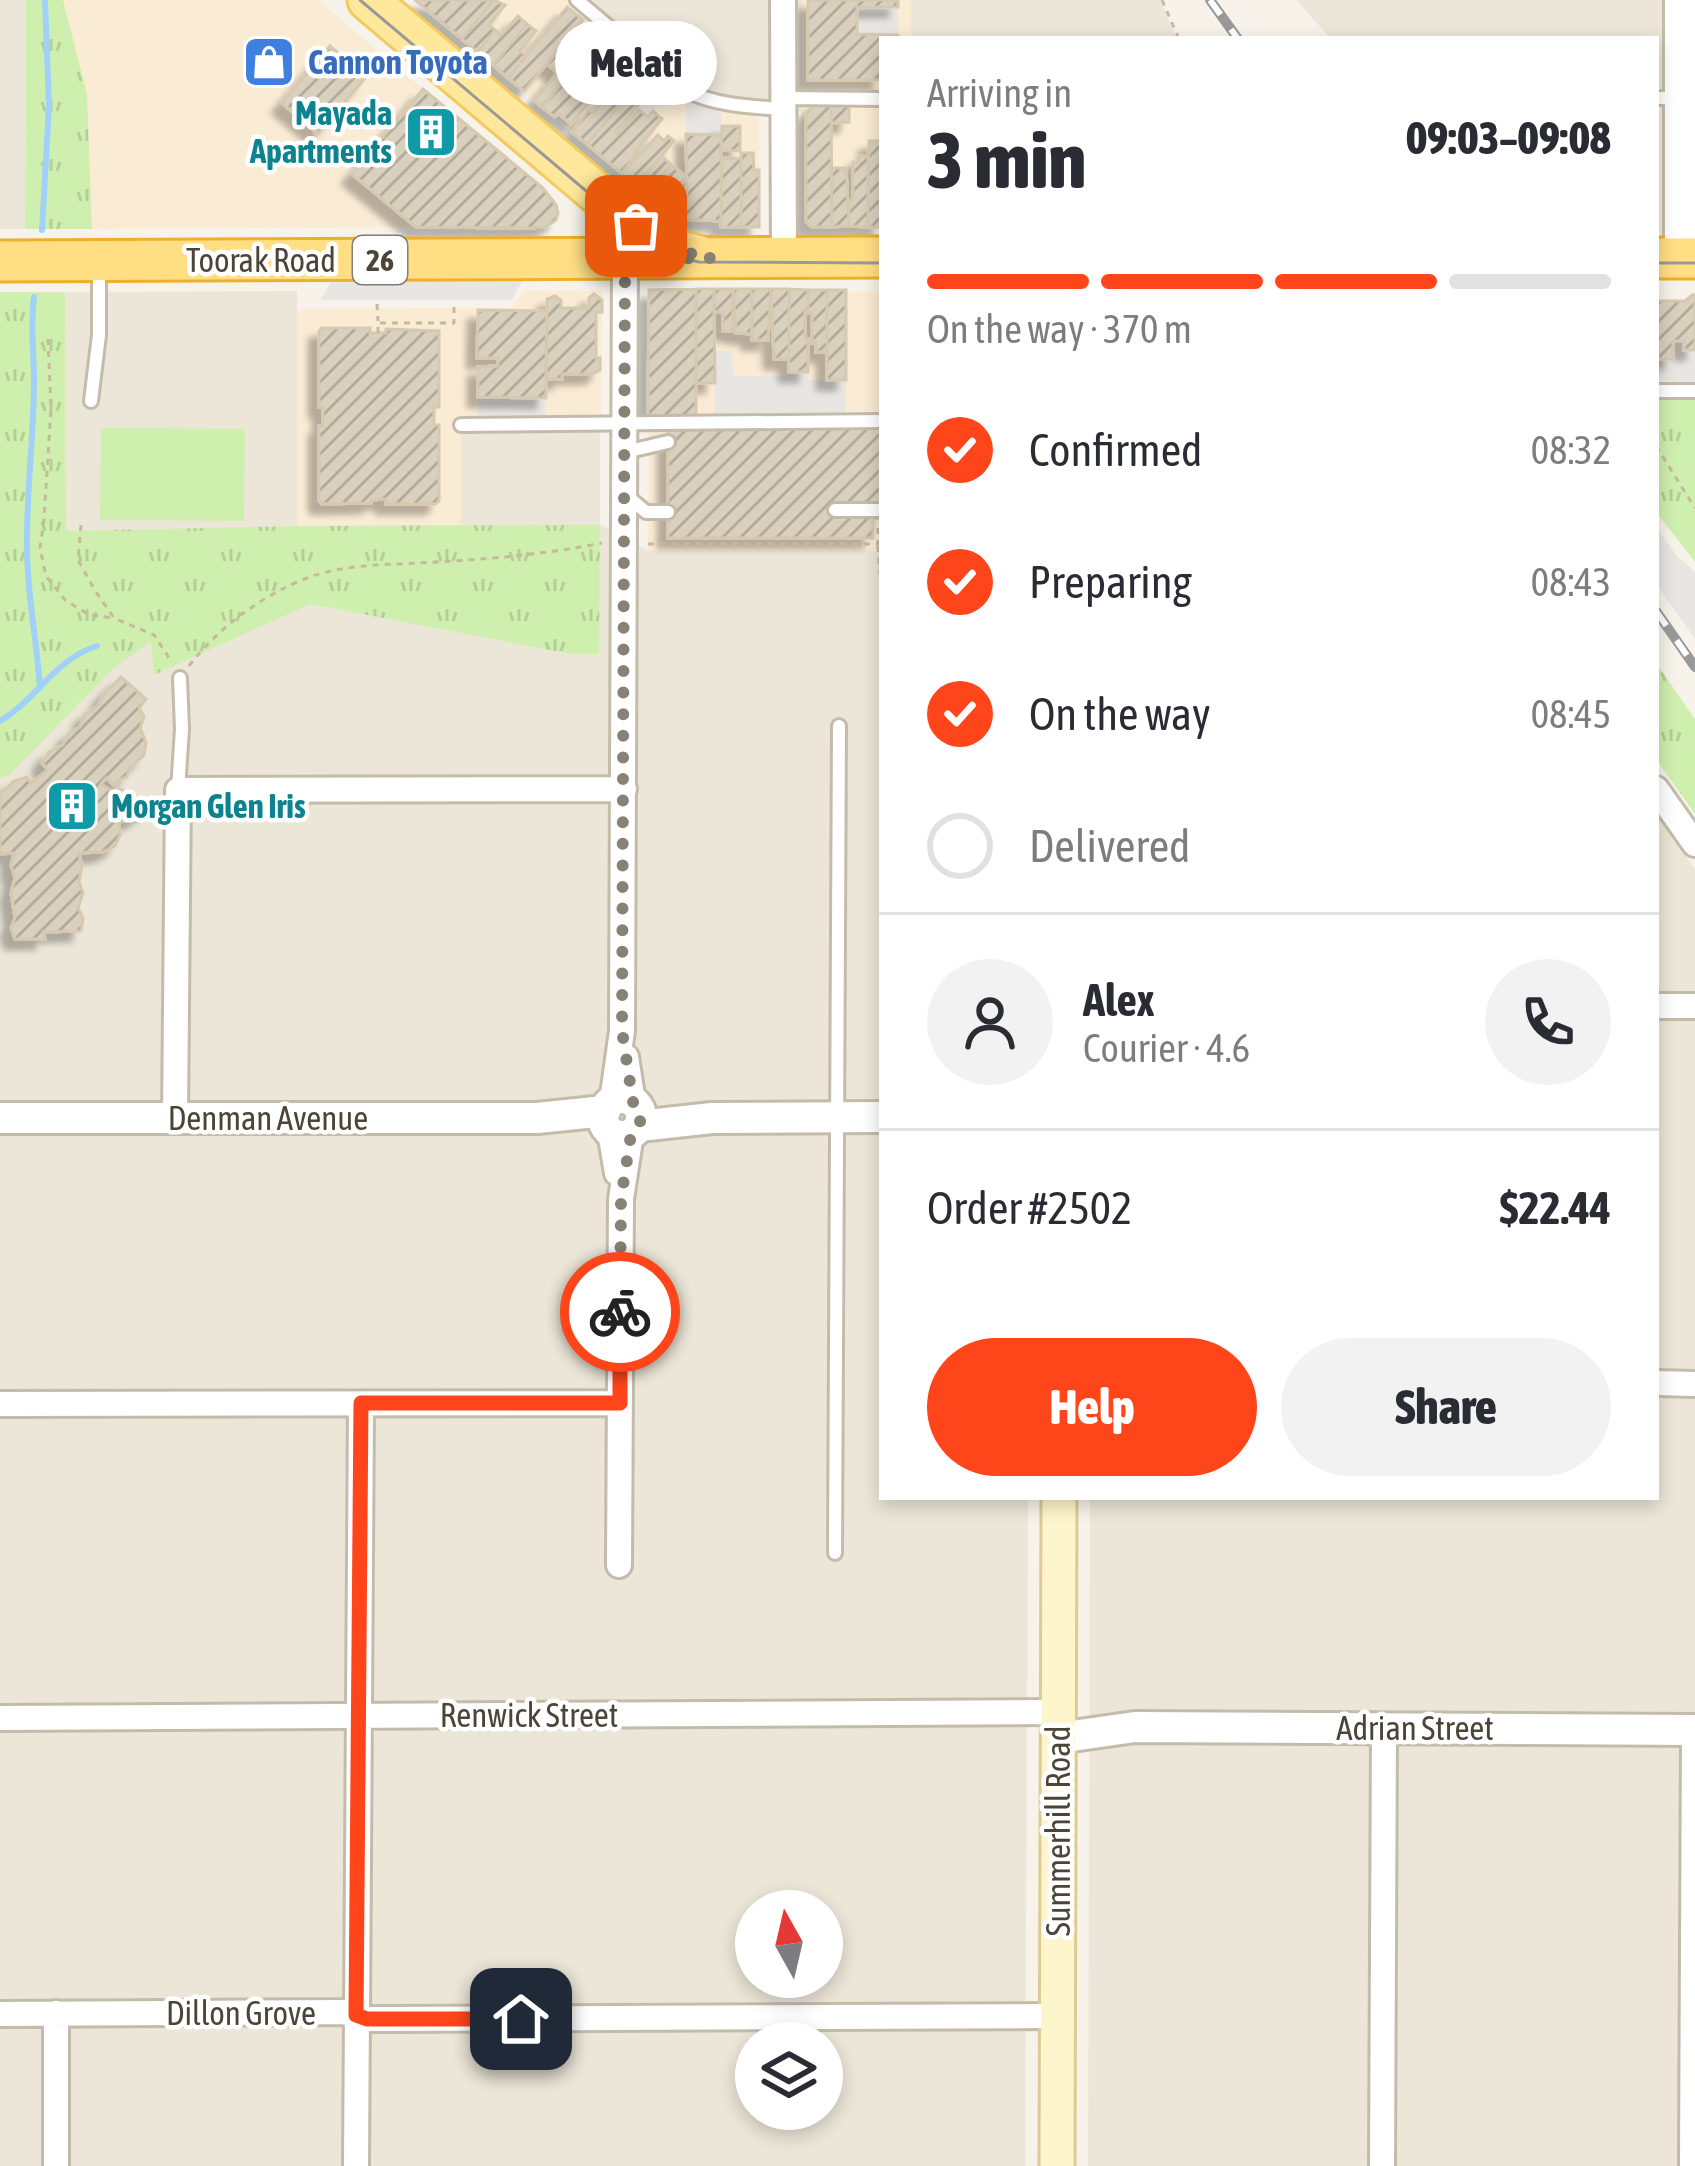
<!DOCTYPE html>
<html lang="en">
<head>
<meta charset="utf-8">
<style>
	:root { --surface:#fff; --page:#f2f2f3; --text:#2b2b33; --muted:#7c7c81; --line:#e1e1e2; --accent:#ff4519 }
	body { margin:0; font-family:"Asap Condensed",sans-serif; background:var(--page); color:var(--text); height:100vh; display:flex; flex-direction:column; font-size:45px; white-space:nowrap }
	* { box-sizing:border-box; margin:0 }
	p { font-size:39px; color:var(--muted) }
	.icon { flex:none; width:66px; height:66px; fill:none; stroke:currentColor; stroke-width:2; stroke-linecap:round; stroke-linejoin:round }
	.map { position:relative; flex:1; overflow:hidden }
	.details { position:absolute; left:879px; top:36px; width:780px; height:1464px; display:flex; flex-direction:column; background:var(--surface); border-radius:0px; box-shadow:0 6px 18px #0003 }
	.details>* { flex:none }
	.needle { width:78px; rotate:352deg }
	.fabs { position:absolute; left:735px; top:1890px; display:grid; gap:24px }
	.fabs a { display:grid; place-items:center; width:108px; height:108px; border-radius:50%; background:var(--surface); box-shadow:0 6px 18px #0003; font-size:60px }
	.pin { position:absolute; display:grid; place-items:center; width:102px; height:102px; color:#fff; margin:-51px; border-radius:24px; box-shadow:0 6px 18px #0006 }
	.courier { position:absolute; display:grid; place-items:center; width:120px; height:120px; margin:-60px; border:9px solid #ff4519; border-radius:50%; background:#fff; color:#222; box-shadow:0 3px 15px #0007 }
	.bubble { position:absolute; height:84px; border-radius:42px; background:var(--surface); box-shadow:0 6px 18px #0003; font-size:39px; font-weight:800; line-height:84px; text-align:center }
	.head em { font-style:normal; font-weight:800 }
	.head div { display:flex; flex-direction:column-reverse }
	.head { display:flex; align-items:center; justify-content:space-between; height:204px; padding:0 48px }
	h1 { font-size:78px; font-weight:800; line-height:90px }
	.bar { display:grid; grid-template-columns:repeat(4,1fr); gap:18px 12px; align-content:center; height:144px; padding:0 48px }
	.bar i { height:15px; border-radius:9px; background:var(--line) }
	.bar .active { background:var(--accent) }
	.bar p { grid-column:span 4 }
	.line { display:flex; align-items:center; gap:30px; padding:0 48px; border-top:3px solid var(--line) }
	.line div { flex:1 }
	.round { display:grid; place-items:center; flex:none; width:126px; height:126px; border-radius:63px; background:var(--page) }
	ol { padding:0 48px; list-style:none }
	li { display:flex; align-items:center; gap:36px; height:132px }
	li p { margin-inline-start:auto }
	li .icon { padding:12px; border-radius:50%; background:var(--accent); color:#fff; stroke-width:4 }
	li:last-child { color:var(--muted) }
	li i { width:66px; height:66px; border:6px solid var(--line); border-radius:50% }
	.button { display:flex; gap:24px; margin-top:auto; padding:24px 48px }
	.button a { flex:1; height:138px; border-radius:72px; background:var(--accent); color:#fff; font-size:48px; font-weight:800; line-height:138px; text-align:center }
	.button a+a { background:var(--page); color:var(--text) }
	.map>svg:first-child { display:block }
</style>
</head>
<body>
<div class="map">
<svg width="1695" height="2166" viewBox="0 0 1695 2166">
	<defs>
		<pattern id="grass-tufts" width="24" height="20" patternUnits="userSpaceOnUse" patternTransform="scale(3)"><rect width="24" height="20" fill="#cfefaf"/><path d="M3 7l-1-3M5 7V3M7 7l1-3M15 17l-1-3M17 17v-4M19 17l1-3" fill="none" stroke="#b3ce97"/></pattern>
		<pattern id="building-hatch" width="6" height="6" patternUnits="userSpaceOnUse" patternTransform="scale(3)"><rect width="6" height="6" fill="#dad0be"/><path d="M-1 1l2-2M0 6l6-6M5 7l2-2" fill="none" stroke="#b3ab9b"/></pattern>
		<filter id="shadow"><feDropShadow dx="-10" dy="10" stdDeviation="3" flood-color="#0004"/></filter>
	</defs>
	<rect width="100%" height="100%" fill="#f7f3ea"/>
	<path fill="#ebe6d7" fill-rule="evenodd" d="M0,0H26L25,229H0Z
		M570,0H802V111L759,112L677,90Z
		M911,0H1160L1177,39H911Z
		M1296,0H1695V88H1656V39H1331Z
		M297,291V525L461,524V431L600,430V524L648,551H882V1497H1028L1025,2166H0V292ZM756,1911H822V1977H756ZM756,2043H822V2109H756Z
		M1656,814L1695,869V2166H1088L1090,1497H1656Z"/>
	<path fill="#faebd4" d="M63,0H318L423,89L352,174L416,227L92,229L87,94Z
		M415,0H570L677,90L759,112V227H721V221L678,219Z
		M802,0H911V39H882V229L806,230L802,220Z
		M1656,88H1695V233H1656Z
		M649,290L882,292V551H648Z
		M524,291H602L601,421H461V525L297,526V309L512,308Z"/>
	<path fill="url(#grass-tufts)" d="M26,0H63L87,94L92,229H25Z
		M0,292L65,293L66,531L297,526L600,525L599,654H571L310,604L154,675L151,641L112,670L8,776L0,778Z
		M1656,398L1695,399V562L1656,512Z
		M1656,663L1695,719V814L1656,759Z"/>
	<path fill="#cfefaf" d="M101,428L245,429L244,521L100,520Z"/>
	<path fill="#e8e6e2" d="M857,7H898V35L857,34Z
		M651,68L674,86L648,117L637,107L644,99L633,89Z
		M686,96L721,107V135L686,134Z
		M523,279L512,300H320L331,282Z
		M1673,341H1684L1685,350H1695V382L1656,381V359H1673Z
		M714,351H732L733,376H788L789,372H808V380H846V414H715Z
		M478,397L546,398L545,416H478Z
		M1656,527L1677,556L1695,572V639L1656,584Z"/>
	<g fill="none" stroke-linecap="round" stroke-linejoin="round">
		<path stroke="#a1d1f9" stroke-width="6" d="M42,230L49,105L45,0
			M34,297C30,325 34,353 34,381C34,437 26,493 27,549C27,595 37,641 40,688
			M0,721C37,699 55,659 97,646"/>
	</g>
	<path fill="url(#building-hatch)" stroke="#d6c9b0" stroke-width="3" filter="url(#shadow)" d="M415,0H494L462,39Z
		M494,0L505,5L489,25L495,30L478,52L462,39Z
		M808,0H898V7H857V34L898,35V39H882V80H808Z
		M567,7L583,20L524,91L508,78Z
		M518,16L527,24L493,65L478,52L495,30L501,35Z
		M527,24L536,31L520,51L526,56L508,78L493,65Z
		M330,46L366,77L318,134L282,103Z
		M561,47L571,56L563,66L571,72L542,107L534,100L558,73L547,64Z
		M588,49L615,72L571,124L558,113L555,117L542,107Z
		M636,70L643,77L587,144L572,132L589,110L593,113L610,93L613,96Z
		M423,89L543,188L556,205L558,213L556,220L545,227L528,228L416,227L352,174Z
		M633,89L644,99L615,132L618,134L639,110L648,117L653,111L662,119L635,151L637,153L622,173L587,144Z
		M816,103H831L832,227H811L806,222V113Z
		M831,103H849V122L831,123Z
		M722,126H740V151L721,150Z
		M686,134L721,135V221L678,219L670,214L687,194Z
		M658,135L664,141L668,136L674,141L636,186L622,173Z
		M869,141H882V227H868Z
		M741,153H753L754,170H759V227H741Z
		M661,156L671,164L648,195L636,186Z
		M859,156H868V227L849,226V201H853V162H859Z
		M722,158L741,159V227H721Z
		M671,165L687,177L680,185L684,188L677,197L681,200L670,214L648,195Z
		M831,168H846L849,226L832,227Z
		M696,289V417H648L649,290Z
		M696,289H714L715,383H696Z
		M714,289H733V331H723V312H714Z
		M733,289H751L752,334L736,333Z
		M751,289H771L768,340H752Z
		M771,289H789V359H774Z
		M789,289L808,290V310H805V339H808V372H789Z
		M808,290H827V352H816V343H812V313H808Z
		M827,290H846V380H827Z
		M594,294L602,300V312H596V358H600V370L593,374H562V379H546L547,299L555,296L561,300V308H589V298Z
		M1692,295H1695V350H1684V341H1673V359H1656V298L1658,301H1685Z
		M478,310L547,311L546,398L478,397V367L498,366V358H477Z
		M321,328H370V333H386V329L439,331V407H434V425H439V501L435,504H386V499L371,500V503L322,504L319,501V426H323V407H319V332Z
		M695,426H882V519H873V538H668V430Z
		M121,677L146,699L139,708L144,717L140,728L146,742L144,755L129,769L127,777L119,780L115,786L106,778L101,784L112,792L121,789L135,796L148,809L133,819L119,822L120,835L115,846L103,852L79,853L82,866L79,882L83,893L78,908L83,918L81,931L44,932L45,939H15L11,928L15,918L11,893L15,878L11,865L14,853L0,854V791L5,790L14,781L27,777L31,783L48,770L42,763L49,752L63,745L69,733L80,727L85,714L98,706L104,694Z"/>
	<g fill="none" stroke-linecap="round" stroke-linejoin="round">
		<g stroke="#c4bcab" stroke-width="18">
			<path id="service" d="M577,0L682,89C713,105 749,107 783,109
				M784,98L882,99
				M1656,98H1695
				M1656,391H1695
				M91,401L99,335V268
				M461,425L882,421
				M625,452L668,442
				M627,496L646,512H668
				M835,510H882
				M178,790L182,729L180,678
				M835,1553L839,726"/>
		</g>
		<g stroke="#c4bcab" stroke-width="30">
			<path id="minor" d="M783,0L784,258
				M1656,789L1695,844
				M1656,1006H1695
				M626,1057L633,1102
				M612,1102L622,1031L625,259
				M175,1118L178,790L624,789
				M610,1132L617,1173
				M1656,1383L1695,1384
				M0,1404L620,1403
				M619,1565L621,1199L631,1134
				M0,1718L1058,1712
				M0,2014L344,2012L367,2019H383L1057,2016
				M56,2166V2013
				M356,2166L361,1404
				M1382,2166L1384,1728
				M1692,2166L1694,1730"/>
		</g>
		<g stroke="#c4bcab" stroke-width="36">
			<path id="tertiary" d="M1680,0V258
				M603 1117a19 19 0 1 1 38 0a19 19 0 1 1-38 0Z
				M0,1118H537L605,1111
				M639,1126L712,1118L882,1117
				M1058,1738L1135,1727L1695,1730"/>
		</g>
		<g stroke="#dccb95" stroke-width="39">
			<path id="secondary" d="M1057,2166L1059,1497"/>
		</g>
		<g stroke="#f2cb5d" stroke-width="45">
			<path id="primary" d="M368,0L645,234L672,249L700,256"/>
		</g>
		<g stroke="#f0af2b" stroke-width="45">
			<path id="trunk" d="M1656,258H1695
				M0,261L882,257"/>
		</g>
		<path stroke="#c7b99b" stroke-width="3" stroke-dasharray="6 6" stroke-linecap="butt" d="M1162,0L1179,39
			M377,304L378,321
			M378,333V323H454V304
			M48,339L51,409L44,519L40,548L46,576L65,600L89,615L113,618
			M1656,446L1695,508
			M81,525L78,560L96,592L114,618L154,635L171,661
			M648,544H878V525
			M878,546L880,575
			M189,666C219,627 261,596 307,578C346,563 394,565 435,562C492,559 546,554 602,543"/>
		<use href="#service" stroke="#fff" stroke-width="12"/>
		<use href="#minor" stroke="#fff" stroke-width="24"/>
		<use href="#tertiary" stroke="#fff" stroke-width="30"/>
		<use href="#secondary" stroke="#fff5cc" stroke-width="33"/>
		<use href="#primary" stroke="#ffe79b" stroke-width="39"/>
		<use href="#trunk" stroke="#ffde84" stroke-width="39"/>
		<path stroke="#999" stroke-width="3" d="M360,0L636,233L672,256L699,262L882,263
			M1656,263H1695"/>
		<g stroke="#999" stroke-width="10">
			<path id="rail" d="M1210,0L1238,39
				M1656,611L1695,667"/>
		</g>
		<use href="#rail" stroke="#fff" stroke-width="6" stroke-dasharray="18" stroke-linecap="butt"/>
	</g>
	<g fill="none" stroke-linecap="round" stroke-linejoin="round">
		<path stroke="#888276" stroke-width="12" stroke-dasharray="0 21.6" d="M620,1312L621,1199L631,1134L641,1120L638,1108L633,1102L622,1031L625,259L711,258L672,249L636,226"/>
		<path stroke="#ff4519" stroke-width="15" d="M521,2019H367L356,2015L361,1403H620V1312"/>
	</g>
	<defs>
		<g id="shop-square" transform="scale(2.7)"><rect x="-9" y="-9" width="18" height="18" rx="4" fill="#3f7fe0" stroke="#fff"/><path d="M-5-2.5h2.3a2.7 3.5 0 0 1 5.4 0H5L5.5 6h-11ZM-1.5-2.5h3a1.5 2.3 0 0 0-3 0Z" fill="#fff"/></g>
		<g id="building-square" transform="scale(2.7)"><rect x="-9" y="-9" width="18" height="18" rx="4" fill="#0f9aa8" stroke="#fff"/><path d="M-4-6H4V6H1V3H-1V6H-4ZM-2.5-4.3h1.7v1.8h-1.7ZM.8-4.3h1.7v1.8H.8ZM-2.5-1h1.7V.8h-1.7ZM.8-1h1.7V.8H.8Z" fill="#fff"/></g>
	</defs>
	<g fill-rule="evenodd">
		<use href="#shop-square" x="269" y="62"/>
		<use href="#building-square" x="431" y="132"/>
		<use href="#building-square" x="72" y="806"/>
	</g>
	<g text-anchor="middle" dominant-baseline="central" stroke-width="9" stroke-linejoin="round" paint-order="stroke">
		<rect fill="#fff" stroke="#827d73" stroke-width="3" x="353" y="236" width="54" height="48" rx="9"/>
		<g font-size="30" font-weight="bold" fill="#4c4537">
			<text x="380" y="260">26</text>
		</g>
		<g font-size="33" font-weight="bold" fill="#366cbe" stroke="#fff" text-anchor="start">
			<text x="308" y="62">Cannon Toyota</text>
		</g>
		<g font-size="33" font-weight="bold" fill="#0d838f" stroke="#fff" text-anchor="end">
			<text x="392" y="113">Mayada<tspan x="392" dy="38">Apartments</tspan></text>
			<text x="111" y="806" text-anchor="start">Morgan Glen Iris</text>
		</g>
		<g font-size="33" fill="#4c4537" stroke="#fff">
			<text x="261" y="260">Toorak Road</text>
			<text x="268" y="1118">Denman Avenue</text>
			<text x="529" y="1715">Renwick Street</text>
			<text x="1415" y="1728">Adrian Street</text>
			<text transform="translate(1058 1831) rotate(-90)">Summerhill Road</text>
			<text x="241" y="2013">Dillon Grove</text>
		</g>
	</g>
</svg>
<div class="fabs">
<a><svg class="needle" viewBox="-14 -14 28 28"><path d="M0-13l5 13h-10z" fill="#e53935"/><path d="M0 13l5-13h-10z" fill="#7c7c81"/></svg></a>
<a><svg class="icon" aria-label="layers" viewBox="0 0 24 24"><path d="M12 4l9 5-9 5-9-5zM3 14l9 5 9-5"/></svg></a>
</div>
<div class="pin" style="left:636px;top:226px;background:#ea580c"><svg class="icon" aria-label="bag" viewBox="0 0 24 24"><path d="M5 8h14l-1 12H6zM9 8a3 3 0 0 1 6 0"/></svg></div>
<div class="pin" style="left:521px;top:2019px;background:#1f2937"><svg class="icon" aria-label="home" viewBox="0 0 24 24"><path d="M3 11l9-7 9 7M6 9v11h12V9"/></svg></div>
<div class="courier" style="left:620px;top:1312px"><svg class="icon" aria-label="bike" viewBox="0 0 24 24"><circle cx="6" cy="16" r="4"/><circle cx="18" cy="16" r="4"/><path d="M6 16l4-8h5l3 8M10 8l3 8H6M13 5h3"/></svg></div>
<div class="bubble" style="left:555px;top:21px;width:162px">Melati</div>
<section class="details">
<div class="head"><div><h1>3 min</h1><p>Arriving in</p></div><em>09:03–09:08</em></div>
<div class="bar"><i class="active"></i><i class="active"></i><i class="active"></i><i></i><p>On the way · 370 m</p></div>
<ol>
<li><svg class="icon" aria-label="check" viewBox="0 0 24 24"><path d="M5 12l5 5 9-10"/></svg>Confirmed<p>08:32</p></li>
<li><svg class="icon" aria-label="check" viewBox="0 0 24 24"><path d="M5 12l5 5 9-10"/></svg>Preparing<p>08:43</p></li>
<li><svg class="icon" aria-label="check" viewBox="0 0 24 24"><path d="M5 12l5 5 9-10"/></svg>On the way<p>08:45</p></li>
<li><i></i>Delivered</li>
</ol>
<div class="line" style="height:216px"><a class="round"><svg class="icon" aria-label="person" viewBox="0 0 24 24"><circle cx="12" cy="8" r="4"/><path d="M4 21q1-7 8-7t8 7"/></svg></a><div><b>Alex</b><p>Courier · 4.6</p></div><a class="round"><svg class="icon" aria-label="phone" viewBox="0 0 24 24"><path d="M5 4h4l2 5-3 2q2 4 5 5l2-3 5 2v4C11 20 4 13 5 4z"/></svg></a></div>
<div class="line" style="height:156px"><div>Order #2502</div><b>$22.44</b></div>
<div class="button"><a>Help</a><a>Share</a></div>
</section>
</div>
</body>
</html>
